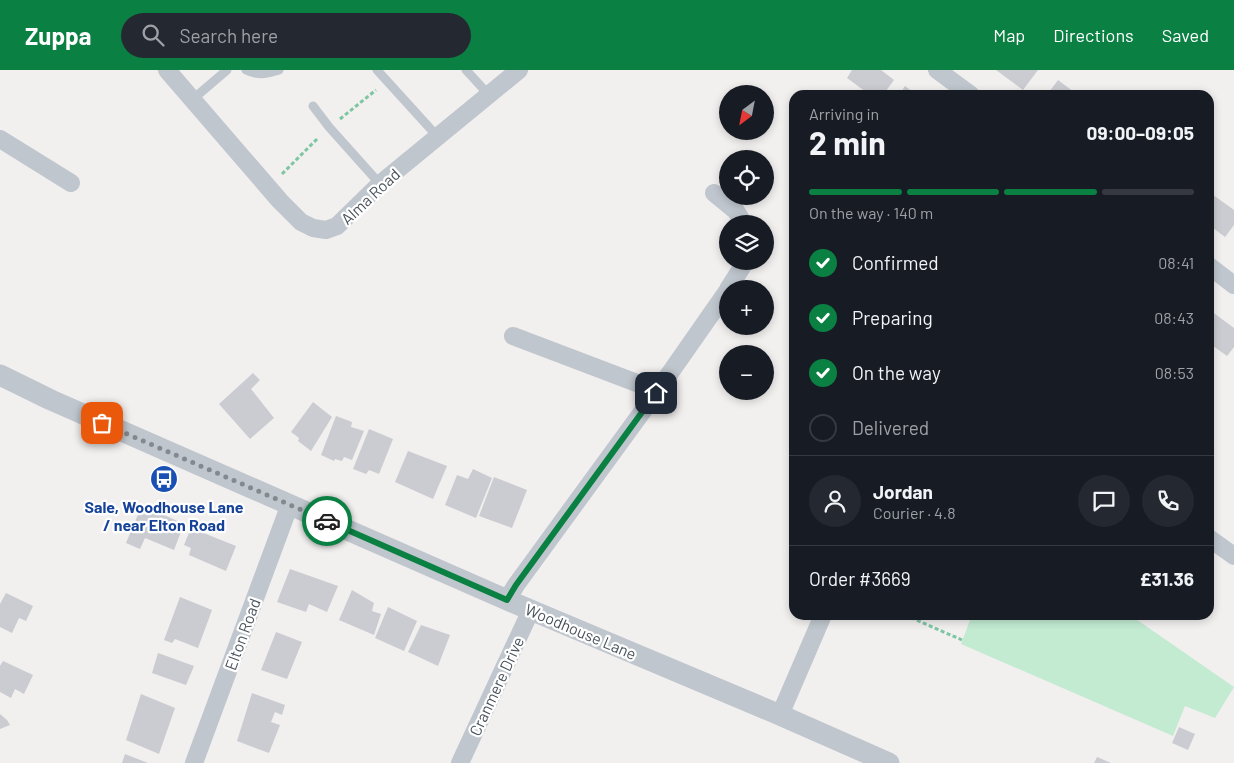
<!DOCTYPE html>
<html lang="en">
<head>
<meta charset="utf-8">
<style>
	:root { --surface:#171b24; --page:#242831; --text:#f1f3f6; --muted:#9ea1a6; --line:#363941; --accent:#0b8043 }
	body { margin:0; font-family:Barlow,sans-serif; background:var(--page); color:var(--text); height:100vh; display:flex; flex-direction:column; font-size:19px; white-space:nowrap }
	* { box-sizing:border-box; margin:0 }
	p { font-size:16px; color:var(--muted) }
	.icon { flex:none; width:28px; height:28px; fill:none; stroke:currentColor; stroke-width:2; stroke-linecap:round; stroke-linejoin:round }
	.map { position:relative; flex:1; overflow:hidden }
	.sheet { position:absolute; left:789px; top:20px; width:425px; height:530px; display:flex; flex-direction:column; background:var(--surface); border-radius:15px; box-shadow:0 2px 8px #0003 }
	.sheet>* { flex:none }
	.needle { width:32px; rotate:212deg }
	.controls { position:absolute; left:719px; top:15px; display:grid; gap:10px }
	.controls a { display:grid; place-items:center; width:55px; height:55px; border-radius:50%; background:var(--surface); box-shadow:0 2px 8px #0003; font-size:25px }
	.pin { position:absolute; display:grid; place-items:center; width:42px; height:42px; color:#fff; margin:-21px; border-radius:10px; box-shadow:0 2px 8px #0006 }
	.courier { position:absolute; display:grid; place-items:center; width:50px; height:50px; margin:-25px; border:4px solid #0b8043; border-radius:50%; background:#fff; color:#222; box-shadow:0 1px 6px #0007 }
	.summary em { font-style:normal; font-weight:700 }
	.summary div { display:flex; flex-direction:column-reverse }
	.summary { display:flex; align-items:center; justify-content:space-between; height:85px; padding:0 20px }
	h1 { font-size:32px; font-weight:700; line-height:38px }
	.bar { display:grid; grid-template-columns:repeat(4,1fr); gap:8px 5px; align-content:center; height:60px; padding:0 20px }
	.bar i { height:6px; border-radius:4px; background:var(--line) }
	.bar .current { background:var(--accent) }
	.bar p { grid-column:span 4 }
	.line { display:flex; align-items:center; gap:12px; padding:0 20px; border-top:1px solid var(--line) }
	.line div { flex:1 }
	.round { display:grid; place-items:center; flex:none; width:52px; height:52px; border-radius:26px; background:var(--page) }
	ol { padding:0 20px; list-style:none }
	li { display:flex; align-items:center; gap:15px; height:55px }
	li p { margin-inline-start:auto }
	li .icon { padding:5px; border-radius:50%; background:var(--accent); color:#fff; stroke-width:4 }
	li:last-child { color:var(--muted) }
	li i { width:28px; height:28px; border:2px solid var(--line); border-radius:50% }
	header { display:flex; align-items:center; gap:30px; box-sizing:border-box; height:70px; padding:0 25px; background:var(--accent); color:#fff }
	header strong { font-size:24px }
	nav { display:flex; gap:28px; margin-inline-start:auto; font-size:18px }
	.search { width:350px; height:45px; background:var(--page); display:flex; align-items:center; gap:12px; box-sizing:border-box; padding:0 18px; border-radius:28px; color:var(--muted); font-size:19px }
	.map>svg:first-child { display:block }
</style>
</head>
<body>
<header>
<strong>Zuppa</strong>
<div class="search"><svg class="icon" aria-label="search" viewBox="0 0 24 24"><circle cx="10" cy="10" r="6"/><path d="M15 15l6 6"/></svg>Search here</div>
<nav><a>Map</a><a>Directions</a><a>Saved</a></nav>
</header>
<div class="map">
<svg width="1234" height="693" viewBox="0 0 1234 693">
	<rect width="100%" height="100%" fill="#f2efef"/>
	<path fill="#c2ebd2" d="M972,545H1130L1234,617L1215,648L1185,636L1173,666L961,574Z"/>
	<path fill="#caccd1" d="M852,0H881L894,10L883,25H870L847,8Z
		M996,0H1038L1023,20Z
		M1058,10L1078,25H1047Z
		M905,16L917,25H899Z
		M1209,122L1234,140V155L1225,167L1209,155Z
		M1211,241L1234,258V277L1227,286L1209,273V245Z
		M253,303L260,310L251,319L274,348L250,369L219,334Z
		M313,332L332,347L311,381L298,371L299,368L291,362Z
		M336,346L352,352L351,357L364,361L352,390L344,387L342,391L335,389L334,391L321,385Z
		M369,359L393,369L379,404L369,400L366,404L353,399Z
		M408,381L447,396L433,429L395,412Z
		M473,399L492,408L476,448L445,435L457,405L468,409Z
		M494,407L527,420L512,458L479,446Z
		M142,435L184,454L174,480L145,468L140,479L126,473Z
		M191,458L236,476L226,501L189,485L191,478L184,475Z
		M290,499L338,516L327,542L309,534L306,542L277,532Z
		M352,520L374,533L372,541L381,544L374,565L339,550Z
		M6,523L33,536L26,551L19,548L12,563L0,557V534Z
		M180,527L212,540L198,578L175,569L172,573L164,570Z
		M388,537L417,551L404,581L375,568Z
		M421,555L450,565L438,596L408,582Z
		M276,562L302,572L287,609L261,600Z
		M158,583L194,596L186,615L152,603Z
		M3,591L33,605L24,624L15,619L11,628L0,622V596Z
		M252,623L285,635L282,645L275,642L271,652L280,655L269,683L237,671Z
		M141,624L175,638L159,684L126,670Z
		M0,644L7,650L10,655L0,659Z
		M1179,657L1195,664L1188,680L1172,673Z
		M125,684L148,693H122Z
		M1097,687L1111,693H1094Z"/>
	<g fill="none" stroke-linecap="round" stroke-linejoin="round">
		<path stroke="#7dc6a2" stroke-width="3" stroke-dasharray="4 2.5" stroke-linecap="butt" d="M340,49L376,20
			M282,104L318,68
			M905,545L962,570"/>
		<path stroke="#bfc6cd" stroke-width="9" d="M246,0C258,6 267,4 279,0
			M377,0L437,66
			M466,0L489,25
			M193,29L227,0
			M313,36L329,57L380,114"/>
		<path stroke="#bfc6cd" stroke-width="18" d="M167,0L280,131L301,152L313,158L326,160L337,156L380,114L519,0
			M937,0L971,25
			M0,69L71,113
			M714,123L736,141L744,154
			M1209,196L1234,215
			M728,219L746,191
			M513,266L642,315L656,323
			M1209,468L1234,486
			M507,530L516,515L656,323L728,220
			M780,645L823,545
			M194,693L290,434
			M460,693L531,540"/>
		<path stroke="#bfc6cd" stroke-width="21" d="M0,305L51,330L507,530L780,645L889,693"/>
	</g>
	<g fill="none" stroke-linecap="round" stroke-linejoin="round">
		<path stroke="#84898f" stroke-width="5" stroke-dasharray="0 9" d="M102,353L327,451"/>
		<path stroke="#0b8043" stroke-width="6" d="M327,451L507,530L516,515L656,323"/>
	</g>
	<defs>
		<g id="bus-disc" transform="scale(1.4375)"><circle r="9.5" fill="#1a4fb4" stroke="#fff"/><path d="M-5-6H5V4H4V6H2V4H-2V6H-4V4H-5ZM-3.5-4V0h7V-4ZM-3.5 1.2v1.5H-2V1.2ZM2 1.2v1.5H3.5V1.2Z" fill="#fff"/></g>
	</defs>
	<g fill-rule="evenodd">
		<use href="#bus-disc" x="164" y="409"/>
	</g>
	<g text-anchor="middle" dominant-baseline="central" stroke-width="4.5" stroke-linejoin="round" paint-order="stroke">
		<g font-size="16" fill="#49525b" stroke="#fff">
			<text transform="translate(370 126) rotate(-43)">Alma Road</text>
			<text transform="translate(581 561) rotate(23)">Woodhouse Lane</text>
			<text transform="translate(242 564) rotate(-70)">Elton Road</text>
			<text transform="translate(496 616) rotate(-65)">Cranmere Drive</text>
		</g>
		<g font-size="16" font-weight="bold" fill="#164399" stroke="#fff">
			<text x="164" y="436">Sale, Woodhouse Lane<tspan x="164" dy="18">/ near Elton Road</tspan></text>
		</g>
	</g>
</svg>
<div class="controls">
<a><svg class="needle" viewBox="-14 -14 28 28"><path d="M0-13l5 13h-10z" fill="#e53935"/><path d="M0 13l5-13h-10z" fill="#9ea1a6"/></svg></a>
<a><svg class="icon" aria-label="locate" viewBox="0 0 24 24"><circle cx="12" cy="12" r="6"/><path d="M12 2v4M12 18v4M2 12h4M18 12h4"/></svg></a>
<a><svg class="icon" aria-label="layers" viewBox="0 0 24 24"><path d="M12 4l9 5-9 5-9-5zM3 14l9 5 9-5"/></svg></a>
<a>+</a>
<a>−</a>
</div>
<div class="pin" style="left:102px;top:353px;background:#ea580c"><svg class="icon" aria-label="bag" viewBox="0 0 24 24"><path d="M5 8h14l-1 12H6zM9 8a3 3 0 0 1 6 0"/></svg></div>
<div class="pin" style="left:656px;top:323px;background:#1f2937"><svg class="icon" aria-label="home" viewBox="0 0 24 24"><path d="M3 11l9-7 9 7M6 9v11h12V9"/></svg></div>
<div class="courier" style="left:327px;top:451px"><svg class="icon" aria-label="car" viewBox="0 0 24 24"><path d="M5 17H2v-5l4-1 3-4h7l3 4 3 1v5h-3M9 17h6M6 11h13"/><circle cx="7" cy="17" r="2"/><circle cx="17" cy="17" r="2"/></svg></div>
<section class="sheet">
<div class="summary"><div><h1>2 min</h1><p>Arriving in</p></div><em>09:00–09:05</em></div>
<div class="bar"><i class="current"></i><i class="current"></i><i class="current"></i><i></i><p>On the way · 140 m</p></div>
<ol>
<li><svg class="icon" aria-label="check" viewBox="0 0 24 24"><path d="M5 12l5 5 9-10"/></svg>Confirmed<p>08:41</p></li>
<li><svg class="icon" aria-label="check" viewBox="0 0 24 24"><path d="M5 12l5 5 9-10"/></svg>Preparing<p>08:43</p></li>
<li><svg class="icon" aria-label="check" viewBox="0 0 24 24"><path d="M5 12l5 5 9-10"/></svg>On the way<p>08:53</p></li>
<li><i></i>Delivered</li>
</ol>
<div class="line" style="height:90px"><a class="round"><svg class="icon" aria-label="person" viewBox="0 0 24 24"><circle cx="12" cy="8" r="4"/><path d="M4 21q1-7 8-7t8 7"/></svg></a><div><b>Jordan</b><p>Courier · 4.8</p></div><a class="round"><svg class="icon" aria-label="chat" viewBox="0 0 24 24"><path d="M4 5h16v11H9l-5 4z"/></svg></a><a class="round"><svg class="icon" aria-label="phone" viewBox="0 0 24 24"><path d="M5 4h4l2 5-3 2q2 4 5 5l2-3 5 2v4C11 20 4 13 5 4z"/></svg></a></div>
<div class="line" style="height:65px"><div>Order #3669</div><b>£31.36</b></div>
</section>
</div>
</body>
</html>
